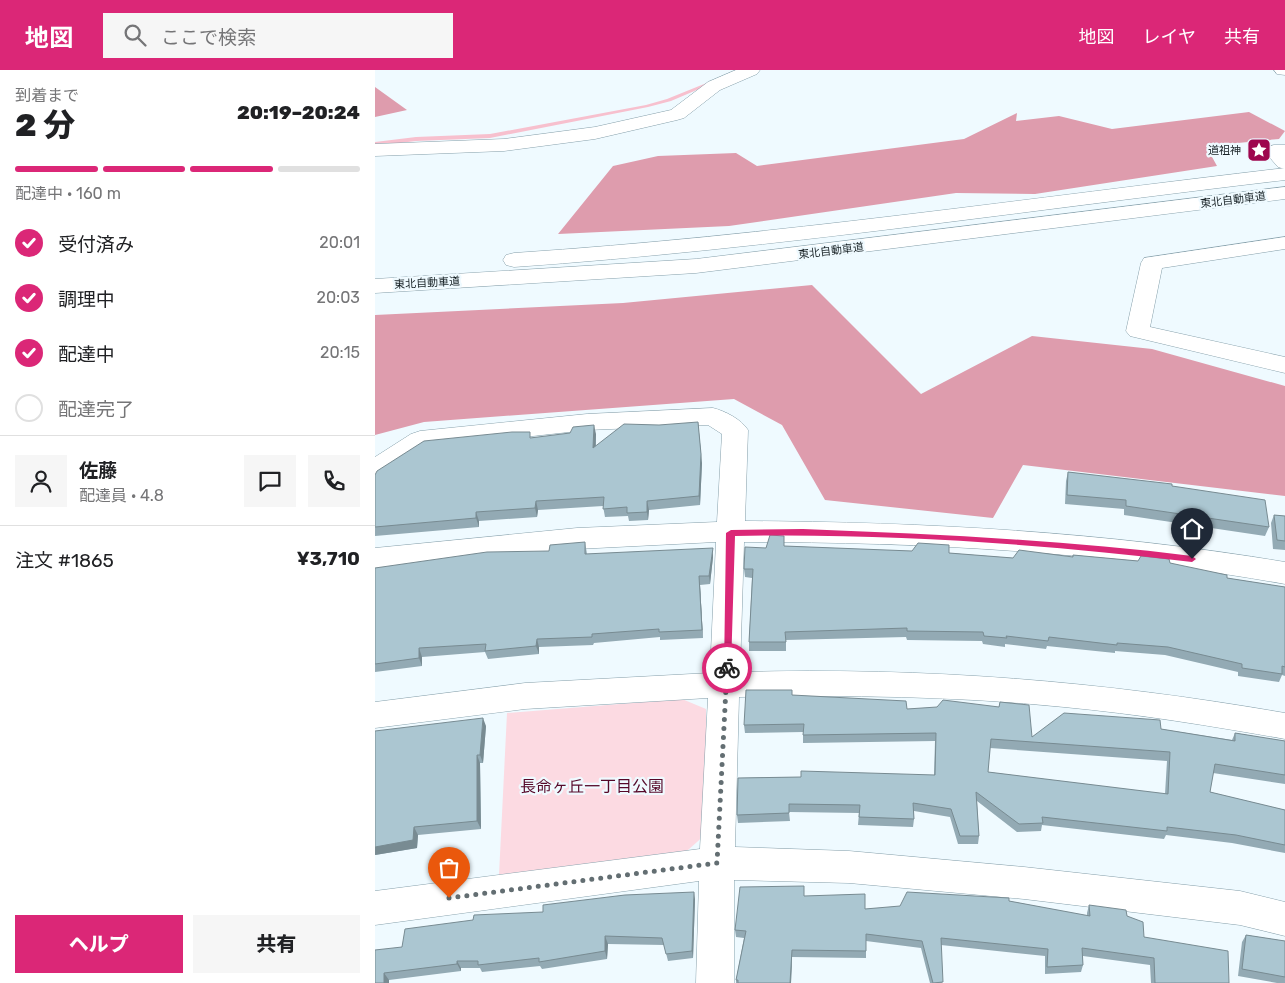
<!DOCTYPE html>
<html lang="ja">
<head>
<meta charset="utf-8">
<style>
	:root { --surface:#fff; --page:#f6f6f6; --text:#202124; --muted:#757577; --line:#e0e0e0; --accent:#db2777 }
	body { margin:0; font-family:Rubik,"Noto Sans JP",sans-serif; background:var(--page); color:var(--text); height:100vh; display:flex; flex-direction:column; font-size:19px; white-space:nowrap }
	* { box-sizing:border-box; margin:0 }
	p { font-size:16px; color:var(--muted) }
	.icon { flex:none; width:28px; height:28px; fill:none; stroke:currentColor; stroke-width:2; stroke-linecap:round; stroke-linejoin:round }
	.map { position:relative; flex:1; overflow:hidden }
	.sheet { display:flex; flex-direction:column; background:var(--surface); width:375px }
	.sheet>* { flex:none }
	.pin { position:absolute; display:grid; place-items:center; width:42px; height:42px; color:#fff; margin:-51px -21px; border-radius:50% 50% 50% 0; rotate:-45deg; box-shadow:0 0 5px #0007 }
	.pin .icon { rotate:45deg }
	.courier { position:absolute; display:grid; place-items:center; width:50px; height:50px; margin:-25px; border:4px solid #db2777; border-radius:50%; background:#fff; color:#222; box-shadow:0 1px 6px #0007 }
	.head em { font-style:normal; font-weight:800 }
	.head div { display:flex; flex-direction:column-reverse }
	.head { display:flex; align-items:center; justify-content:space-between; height:85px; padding:0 15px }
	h1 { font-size:32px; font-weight:800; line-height:38px }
	.bar { display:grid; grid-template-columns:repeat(4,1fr); gap:8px 5px; align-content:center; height:60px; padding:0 15px }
	.bar i { height:6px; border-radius:4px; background:var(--line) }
	.bar .current { background:var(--accent) }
	.bar p { grid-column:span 4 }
	.line { display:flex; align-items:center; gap:12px; padding:0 15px; border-top:1px solid var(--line) }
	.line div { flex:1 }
	.round { display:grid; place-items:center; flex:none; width:52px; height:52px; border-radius:0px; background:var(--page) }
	ol { padding:0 15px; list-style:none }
	li { display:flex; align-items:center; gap:15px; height:55px }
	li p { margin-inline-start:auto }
	li .icon { padding:5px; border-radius:50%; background:var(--accent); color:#fff; stroke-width:4 }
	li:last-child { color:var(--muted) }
	li i { width:28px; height:28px; border:2px solid var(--line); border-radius:50% }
	.primary-button { display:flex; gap:10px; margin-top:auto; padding:10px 15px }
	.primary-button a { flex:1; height:58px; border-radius:0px; background:var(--accent); color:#fff; font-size:20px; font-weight:800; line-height:58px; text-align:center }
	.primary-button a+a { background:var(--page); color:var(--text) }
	header { display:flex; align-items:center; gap:30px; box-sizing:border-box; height:70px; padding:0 25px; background:var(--accent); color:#fff }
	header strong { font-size:24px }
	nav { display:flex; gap:28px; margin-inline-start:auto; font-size:18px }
	.search { width:350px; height:45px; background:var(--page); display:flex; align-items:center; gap:12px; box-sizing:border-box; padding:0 18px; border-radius:0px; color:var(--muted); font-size:19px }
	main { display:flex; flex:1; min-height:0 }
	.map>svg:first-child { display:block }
</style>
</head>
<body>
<header>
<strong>地図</strong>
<div class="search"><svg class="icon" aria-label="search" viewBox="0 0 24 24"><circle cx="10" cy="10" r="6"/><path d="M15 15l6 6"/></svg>ここで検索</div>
<nav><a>地図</a><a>レイヤ</a><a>共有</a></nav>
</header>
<main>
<section class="sheet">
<div class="head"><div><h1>2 分</h1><p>到着まで</p></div><em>20:19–20:24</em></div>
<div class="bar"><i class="current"></i><i class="current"></i><i class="current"></i><i></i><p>配達中 · 160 m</p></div>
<ol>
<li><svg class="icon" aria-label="check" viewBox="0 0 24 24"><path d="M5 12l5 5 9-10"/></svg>受付済み<p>20:01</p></li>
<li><svg class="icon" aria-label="check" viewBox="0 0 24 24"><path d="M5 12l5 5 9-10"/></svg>調理中<p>20:03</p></li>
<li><svg class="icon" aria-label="check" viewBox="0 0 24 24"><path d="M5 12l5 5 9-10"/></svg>配達中<p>20:15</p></li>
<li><i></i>配達完了</li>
</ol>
<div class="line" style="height:90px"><a class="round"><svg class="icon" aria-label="person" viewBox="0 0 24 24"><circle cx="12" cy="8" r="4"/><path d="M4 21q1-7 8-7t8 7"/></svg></a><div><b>佐藤</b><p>配達員 · 4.8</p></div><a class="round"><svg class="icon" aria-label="chat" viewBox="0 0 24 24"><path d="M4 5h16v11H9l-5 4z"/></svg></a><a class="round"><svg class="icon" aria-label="phone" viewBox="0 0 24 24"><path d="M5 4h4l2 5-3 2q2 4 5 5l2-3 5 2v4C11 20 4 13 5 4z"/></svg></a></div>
<div class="line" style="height:65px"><div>注文 #1865</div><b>¥3,710</b></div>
<div class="primary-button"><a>ヘルプ</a><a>共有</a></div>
</section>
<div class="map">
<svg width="910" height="913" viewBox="0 0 910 913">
	<rect width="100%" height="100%" fill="#effaff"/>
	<path fill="#fcdae2" d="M307,629L331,639V764L304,788L124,805L132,643Z"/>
	<path fill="#de9cad" d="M0,17L32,40L0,47Z
		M874,42L910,61L904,69L831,76L842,96L660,124L581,123L354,156L183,164L238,96L283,86L361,83L382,96L589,69L642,43L641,51L684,46L737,59Z
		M437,215L546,324L657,266L777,279L910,316V426L648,395L618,448L450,430L407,355L359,329L49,352L0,365V245L248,233Z"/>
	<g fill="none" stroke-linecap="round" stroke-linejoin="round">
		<path fill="#f7c0ce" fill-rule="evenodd" d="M334,12L338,13L296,31L273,37L115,68L41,71L0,76V72L41,67L115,64L271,35L292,29Z"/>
		<g stroke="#859faa" stroke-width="1">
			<path id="minor" d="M361,0H385L382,4L345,20L309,48L302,50L220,69L129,81L0,86V74L129,69L220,57L296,40L333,12Z
				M899,0H910V5L902,4Z
				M899,75H910V99L903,97L889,81L892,77Z
				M910,167V179L787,198L775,257L910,287V303L755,266L751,261L766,193L769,188Z
				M338,338C350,341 366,349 373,360L370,451C550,452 732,462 910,492V514C732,482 549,472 369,472L365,602C552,597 726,611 910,643V669C837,656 763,644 689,637C581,626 473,625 364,627L360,777L474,781L649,797L865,821L910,832V866L865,855L649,829L474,813L359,810V913H321L324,811L0,855V821L325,779L333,628L150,639L0,658V632L150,613L335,603L341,472L202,479L0,500V478L202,458L342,452L347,364L333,355L212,360L51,378L9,406L0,409V387L36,364L45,361L212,344Z"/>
		</g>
		<g stroke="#859faa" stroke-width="1">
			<path id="motorway" d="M910,98V110C653,140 397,179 139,197L131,195L128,190L131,185L139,183C397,166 653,128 910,98Z
				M910,117V129L321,203L0,223V209L321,189Z"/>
		</g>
		<use href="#minor" fill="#fff" fill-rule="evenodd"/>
		<use href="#motorway" fill="#fff" fill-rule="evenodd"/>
	</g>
	<path fill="#93aab4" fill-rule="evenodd" d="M221,364V376L327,393L325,435L274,440L273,450L254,451L253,446L230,447L228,436L163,440L162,447L104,451V457L0,466V405L156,368Z
		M693,402L797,416L894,457L890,466L749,445V439L690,434L691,411Z
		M899,445L910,446V480L898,479L896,453Z
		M210,472L212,484L338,487L335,514L325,515L328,568L285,570V567L219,573L218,575L164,577V584L113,589L110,582L47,587V596L0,602V498L174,481Z
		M409,476L574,483L638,488L697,487L698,485L763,491L795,493L852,508L910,517V606L907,605L904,612L863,606V602L790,585L740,581V583L672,576L671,579L630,574V577L608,574L607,571L532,570L531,567L411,570V581H374V572L377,508L370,507L369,499L391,478Z
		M417,625L532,639L624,637L625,632L657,667L786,659L857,670L860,663L910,671V714L838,703L835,722L910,740V783L857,773L791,765L789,769L667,755L666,761L642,762L602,731L604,766L603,774H583L575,747L539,741V749L538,757L483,755L484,743L414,742L415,751L363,753L362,745L363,708L559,705L560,671L428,673V662L370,663L369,655ZM615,678L792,691L790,724L613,702Z
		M111,656L108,693H105L106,759L43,765L42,778L0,785Z
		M429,826L490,839L634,831L712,846V843L714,835L752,846L769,867L854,913H776L775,895L708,886V895L706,902L670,904V886L566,875L567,913H555L546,878L491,871V888L417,887L416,913H361V910L369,868L361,867L360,860Z
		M320,829L318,888L293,891L289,875L233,874L232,889L167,899L165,896L107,902L105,898H86V901L14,910V913H0L27,877L168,842Z
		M871,865L910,871V913H902L863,906L867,872Z"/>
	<path fill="#788b92" d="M323,352L327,393L325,435L324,426Z
		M219,355L221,364L220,386L218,378Z
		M161,431L163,440L162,447L160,438Z
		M272,431L274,440L273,450L272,442Z
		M101,442L104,451V457L101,448Z
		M338,478V487L335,514L334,506Z
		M324,506L325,515L328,568L327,560Z
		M162,569L164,577V584L161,576Z
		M44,578L47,587V596L44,588Z
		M108,648L111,656L108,693L105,685Z
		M102,685L105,693L106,759L102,751Z
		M39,757L43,765L42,778L0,785V777Z
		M319,822L320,829L318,888L317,881Z
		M230,866L233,874L232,889L230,881Z
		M417,880V887L416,913H415Z
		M82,891L86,898V901L82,894Z
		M9,903L14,910V913H9Z"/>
	<path fill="#abc6d1" stroke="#788b92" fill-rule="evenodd" d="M323,352L326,384L324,426L272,431V442L252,443V437L228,439L229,427L161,431L160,438L101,442V448L0,457V405L2,401L49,371L137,362H155V368L195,363L198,357L219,355L218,378L249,354L284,355Z
		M693,402L797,414V416L890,430L894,457L751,436V430L692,425Z
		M899,445L910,446V471L902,470Z
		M395,465L409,466V476L537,481L543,473L574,475V483L638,488L644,480L698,487V485L763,491L766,486L794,489L795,493L852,505V508L910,517V597L907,596V604L867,598V594L793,577L742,573V575L674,567L673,571L631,566L632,568L609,566L608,562L532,561V558L410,562L411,572H374L378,499H369L370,477L391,478Z
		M210,472V484L338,478L334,506H324L327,560L284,562V559L217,564V567L162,569L161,576L110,581L111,574L44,578V588L0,594V498L112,482L174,481L175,475Z
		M371,620H417V625L531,631L532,639L562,637L568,630L624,637L625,632L654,635L657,667L689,643L785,650L786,659L860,671V663L910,671V705L840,694L835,722L910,740V775L861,765L792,757V761L667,747L668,753L644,754L601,722L604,766H585L576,739L538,733L539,749L484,747L485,735L414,734V743L362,745L363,708L426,707V701L560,705L561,663L428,665L429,654L369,655ZM616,669L795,682L793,724L613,702Z
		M108,648L105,685H102V751L39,757L38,770L0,777V661Z
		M429,816V826L490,824V839L525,836L532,822L634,828V831L715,846L714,835L751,840L752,846L768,852L769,867L853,881L854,913H780L779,888L707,878L708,895L672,897L673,879L566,868L568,912L558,913L547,871L491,864V881L417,880L415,913H363V910H361L371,861L360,860L365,817Z
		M319,822L317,881L291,884L287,868L230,866V881L164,892V888L103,895V891H82V894L9,903V913H0V880L27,877L30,859L98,850L99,845L168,842V835L250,825Z
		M871,865L910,871V907L867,899Z"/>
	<path fill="#db2777" d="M428,459C558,464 688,470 817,486L821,489L817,492C666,474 512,463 360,466L356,598L352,601L349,600L351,463L356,460Z"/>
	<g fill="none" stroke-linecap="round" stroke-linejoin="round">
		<path stroke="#636e72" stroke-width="5" stroke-dasharray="0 9" d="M74,828L342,793L352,598"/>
	</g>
	<defs>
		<g id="sight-square" transform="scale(1.25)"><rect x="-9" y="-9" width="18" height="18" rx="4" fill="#9e064e" stroke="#effaff"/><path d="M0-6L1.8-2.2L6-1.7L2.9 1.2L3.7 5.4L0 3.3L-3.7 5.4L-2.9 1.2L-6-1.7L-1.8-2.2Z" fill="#fff"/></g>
	</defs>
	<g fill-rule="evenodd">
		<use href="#sight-square" x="884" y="80"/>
	</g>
	<g text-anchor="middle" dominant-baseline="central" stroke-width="4.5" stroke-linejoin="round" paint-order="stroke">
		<g font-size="11" fill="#182226" stroke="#effaff" text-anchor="end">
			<text x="866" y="80">道祖神</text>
		</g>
		<g font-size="11" fill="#182226" stroke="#effaff">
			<text transform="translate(858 130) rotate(-7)">東北自動車道</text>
			<text transform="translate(456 181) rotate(-7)">東北自動車道</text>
			<text transform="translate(52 213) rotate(-3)">東北自動車道</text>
		</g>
		<g font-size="16" fill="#560829" stroke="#effaff">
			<text x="217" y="716">長命ヶ丘一丁目公園</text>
		</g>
	</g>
</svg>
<div class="pin" style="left:74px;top:828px;background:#ea580c"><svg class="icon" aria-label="bag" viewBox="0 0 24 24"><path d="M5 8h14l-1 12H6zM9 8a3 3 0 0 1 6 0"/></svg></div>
<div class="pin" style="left:817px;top:489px;background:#1f2937"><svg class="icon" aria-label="home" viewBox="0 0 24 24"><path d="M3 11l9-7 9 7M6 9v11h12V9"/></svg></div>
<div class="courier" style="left:352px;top:598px"><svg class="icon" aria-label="bike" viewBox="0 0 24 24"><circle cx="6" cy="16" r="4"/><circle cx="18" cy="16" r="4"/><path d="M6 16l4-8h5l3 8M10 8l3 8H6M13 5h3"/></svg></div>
</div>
</main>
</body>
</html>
